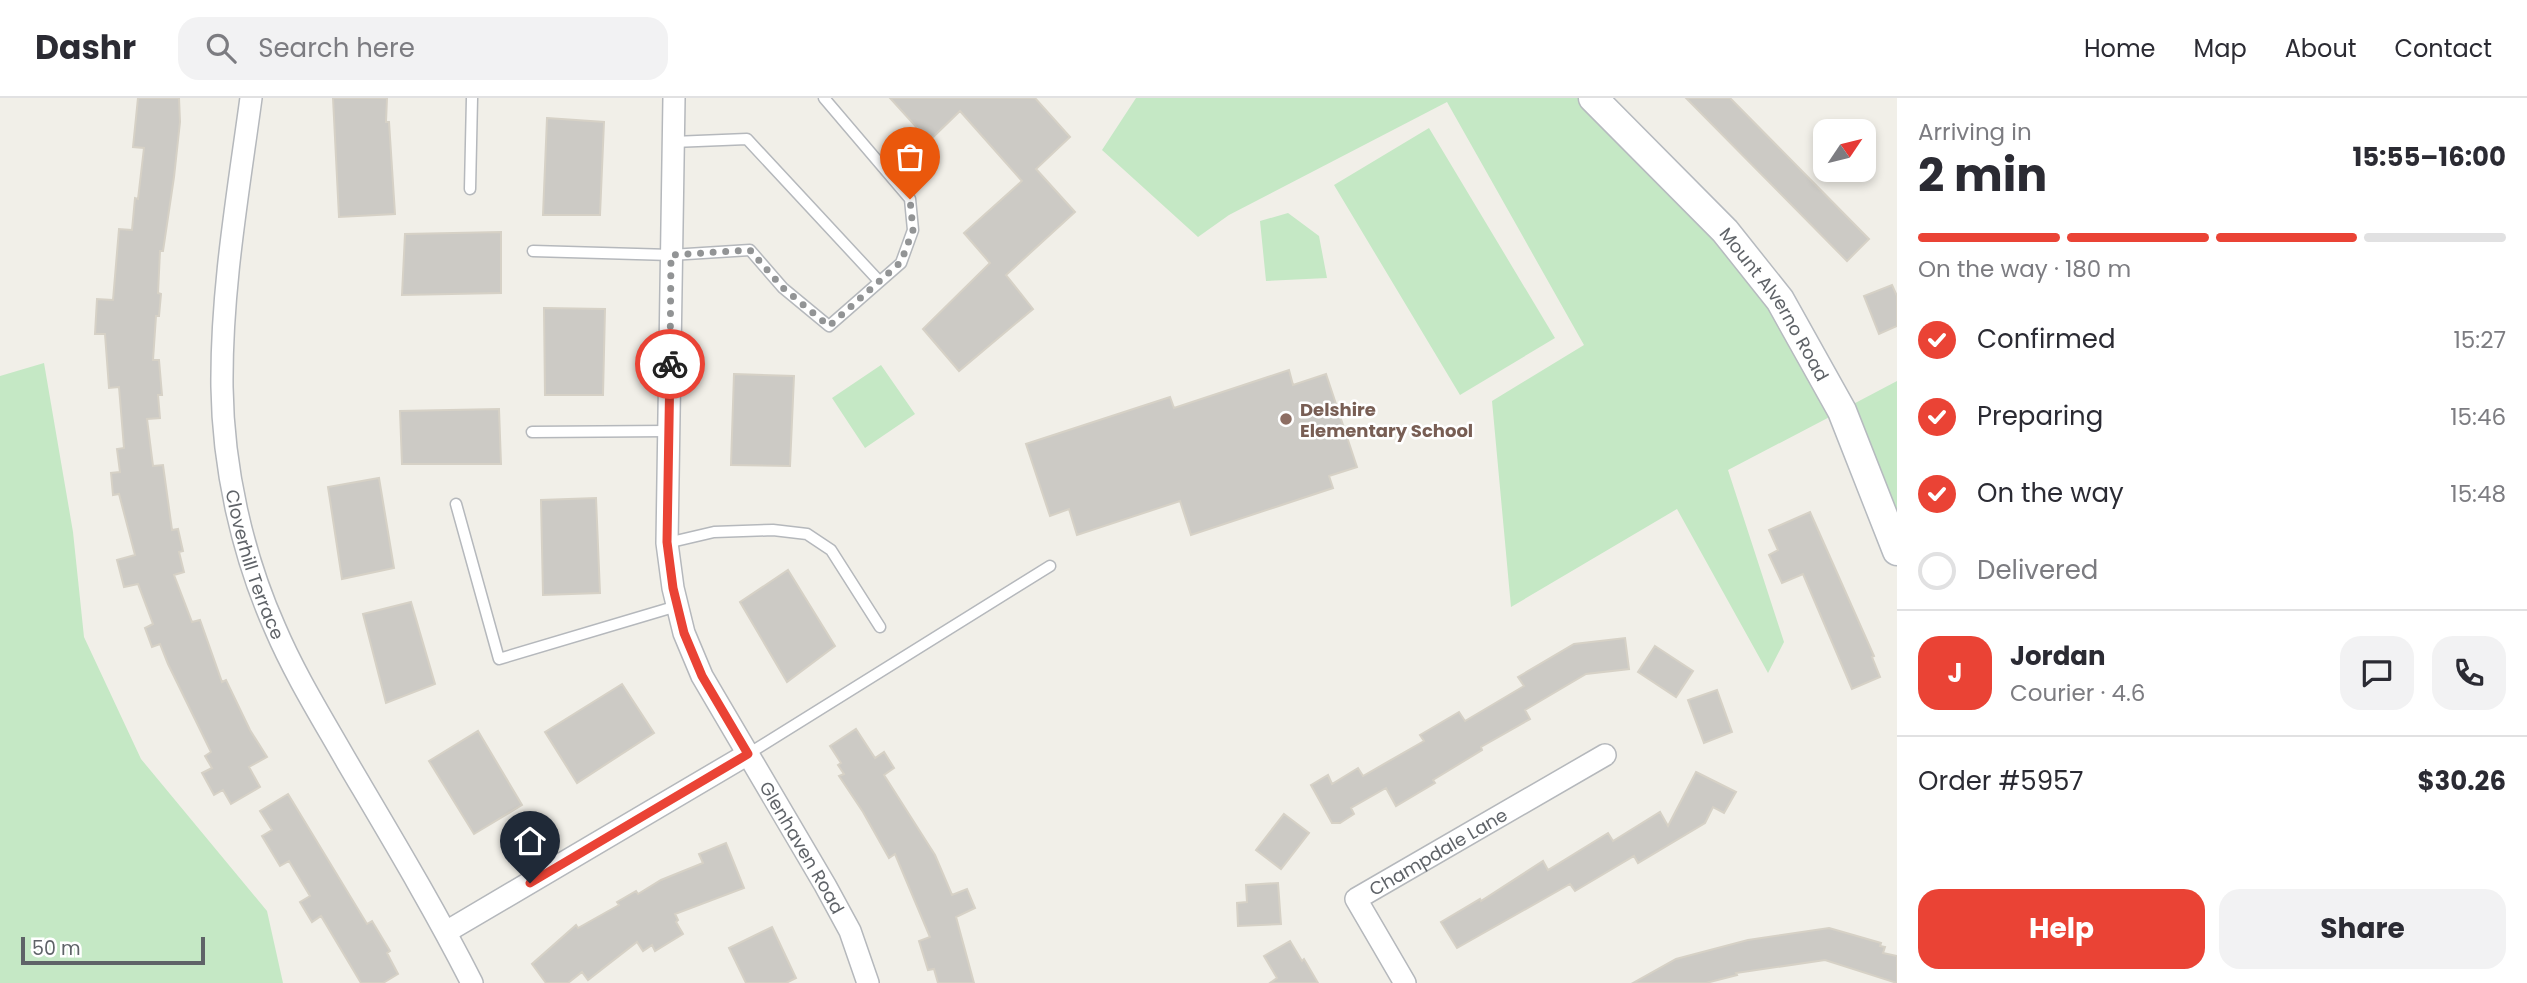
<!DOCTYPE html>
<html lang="en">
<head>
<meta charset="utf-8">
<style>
	:root { --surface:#fff; --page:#f2f2f3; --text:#2b2b33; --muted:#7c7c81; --line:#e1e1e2; --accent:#ea4335 }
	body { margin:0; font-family:Poppins,sans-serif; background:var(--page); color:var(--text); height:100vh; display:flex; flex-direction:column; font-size:26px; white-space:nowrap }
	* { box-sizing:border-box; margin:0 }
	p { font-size:23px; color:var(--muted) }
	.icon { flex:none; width:38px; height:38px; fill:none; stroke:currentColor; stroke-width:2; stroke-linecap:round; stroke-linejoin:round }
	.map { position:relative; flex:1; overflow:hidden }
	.drawer { display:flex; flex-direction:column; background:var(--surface); width:630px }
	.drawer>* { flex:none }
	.needle { width:46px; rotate:55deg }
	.controls { position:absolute; left:1813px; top:21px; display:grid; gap:14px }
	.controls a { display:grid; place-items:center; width:63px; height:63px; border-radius:14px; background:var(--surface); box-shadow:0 4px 10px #0003; font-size:35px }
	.scale { position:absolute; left:21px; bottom:18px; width:184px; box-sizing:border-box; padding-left:7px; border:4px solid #5f6368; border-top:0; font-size:19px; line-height:24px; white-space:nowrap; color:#5f6368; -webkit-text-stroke:5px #fff; paint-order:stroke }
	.pin { position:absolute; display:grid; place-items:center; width:60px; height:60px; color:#fff; margin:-72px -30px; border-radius:50% 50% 50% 0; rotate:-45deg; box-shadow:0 0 7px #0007 }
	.pin .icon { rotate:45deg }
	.courier { position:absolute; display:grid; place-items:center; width:70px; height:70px; margin:-35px; border:5px solid #ea4335; border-radius:50%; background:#fff; color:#222; box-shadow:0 2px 9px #0007 }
	.head em { font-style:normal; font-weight:700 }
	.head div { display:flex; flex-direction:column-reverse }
	.head { display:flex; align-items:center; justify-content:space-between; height:119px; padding:0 21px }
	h1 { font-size:46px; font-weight:700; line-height:52px }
	.bar { display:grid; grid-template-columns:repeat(4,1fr); gap:10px 7px; align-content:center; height:84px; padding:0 21px }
	.bar i { height:9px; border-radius:5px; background:var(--line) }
	.bar .current { background:var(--accent) }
	.bar p { grid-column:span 4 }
	.line { display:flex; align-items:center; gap:18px; padding:0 21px; border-top:2px solid var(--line) }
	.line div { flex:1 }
	.round { display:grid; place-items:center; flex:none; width:74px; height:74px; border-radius:21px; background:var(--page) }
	ol { padding:0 21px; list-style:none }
	li { display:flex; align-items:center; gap:21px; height:77px }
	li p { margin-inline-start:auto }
	li .icon { padding:7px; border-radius:50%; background:var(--accent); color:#fff; stroke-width:4 }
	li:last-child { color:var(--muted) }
	li i { width:38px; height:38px; border:4px solid var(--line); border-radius:50% }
	.button { display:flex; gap:14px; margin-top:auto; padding:14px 21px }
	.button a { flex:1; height:80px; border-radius:21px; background:var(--accent); color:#fff; font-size:28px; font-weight:700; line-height:80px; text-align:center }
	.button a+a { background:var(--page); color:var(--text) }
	header { display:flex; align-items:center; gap:42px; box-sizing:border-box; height:98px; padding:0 35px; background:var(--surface); border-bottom:2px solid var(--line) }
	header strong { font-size:33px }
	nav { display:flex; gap:38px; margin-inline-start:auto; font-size:24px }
	.search { width:490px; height:63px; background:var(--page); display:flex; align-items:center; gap:18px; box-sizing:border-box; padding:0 24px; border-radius:21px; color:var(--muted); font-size:26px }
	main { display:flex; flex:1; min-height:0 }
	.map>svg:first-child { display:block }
</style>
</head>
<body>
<header>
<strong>Dashr</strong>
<div class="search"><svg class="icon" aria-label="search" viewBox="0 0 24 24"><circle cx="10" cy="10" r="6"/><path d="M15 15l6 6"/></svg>Search here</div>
<nav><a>Home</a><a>Map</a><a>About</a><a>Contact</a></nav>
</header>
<main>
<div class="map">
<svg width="1897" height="885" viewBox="0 0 1897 885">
	<rect width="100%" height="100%" fill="#f1efe8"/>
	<path fill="#c5e8c5" d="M1136,0H1593L1725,133L1842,312L1897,283V453L1841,313L1728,372L1784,544L1768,575L1677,411L1511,509L1492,303L1584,247L1447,4L1229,117L1198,139L1102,52Z
		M1429,30L1555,240L1460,297L1334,87Z
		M1288,115L1319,138L1327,180L1266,183L1260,123Z
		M44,265L73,434L84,539L141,661L267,813L283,885H0V278Z
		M881,267L915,316L865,350L832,300Z"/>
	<path fill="#cccac5" stroke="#d6d1c6" stroke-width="2" d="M138,0H179L180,24L174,79L163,153H160L158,195L161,196L159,218H156L153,262H159L162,297H158L160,320L147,321L153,368L163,367L172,432L178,431L183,453L179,454L184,474L174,477L192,524L200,522L222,584L226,582L250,632L267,659L249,669L260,689L231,706L223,692L214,697L202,675L212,670L205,658L211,654L168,566L160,546L152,549L145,530L153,526L138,486L124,489L117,462L135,457L119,396L113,397L111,375L120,374L117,351L124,350L119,289L109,290L105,236H95L97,201L113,202L119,131L132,132L135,100L138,101L144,50L133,49Z
		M333,0H387L386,24H389L395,116L339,119Z
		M890,0H1035L1070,39L1036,71L1075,114L1006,177L1033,211L959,273L923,231L990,165L964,135L1022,83L960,13L929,43Z
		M1686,0H1730L1869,141L1847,163Z
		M547,20L604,24L600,117H543Z
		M501,134V195L402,197L405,136Z
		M1892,187L1897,198V228L1879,236L1864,198Z
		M544,210L605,211L603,297H545Z
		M1289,272L1293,287L1326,276L1357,369L1329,378L1333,390L1191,437L1180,403L1077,437L1069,411L1050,418L1026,346L1170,299L1174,310Z
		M734,276L794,278L790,368L731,367Z
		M499,311L501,366H402L400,313Z
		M379,380L394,470L342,481L328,389Z
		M596,400L600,495L543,497L541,402Z
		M1810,414L1874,558L1872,559L1880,579L1852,591L1803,476L1782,485L1769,457L1778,452L1769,432Z
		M788,472L835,548L787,584L740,504Z
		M411,504L435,586L386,605L363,516Z
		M1625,540L1629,571L1586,576L1525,612L1530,621L1481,649L1482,652L1433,682L1435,685L1396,708L1386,690L1351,710L1354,716L1340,725H1332L1311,687L1328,677L1332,686L1358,670L1363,678L1424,643L1420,637L1459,614L1465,623L1524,588L1518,579L1574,546Z
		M1655,548L1693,573L1676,599L1638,574Z
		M622,586L654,635L577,685L545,634Z
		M1717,592L1732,634L1704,645L1688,602Z
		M856,631L875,660L884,654L894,670L884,677L935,757L952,797L967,791L975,810L956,819L974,885H938L934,871L928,872L919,843L930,839L895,756L889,760L863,714L839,678L844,676L838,667L841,665L830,648Z
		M478,633L522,707L474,736L429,663Z
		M1696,674L1736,694L1724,715L1713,709L1705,725L1638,765L1634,758L1575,793L1570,786L1457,850L1441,824L1480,801L1481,803L1543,763L1548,772L1608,735L1613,743L1660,714L1668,728Z
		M288,696L367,826L372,823L390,853L387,855L398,876L383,885H361L321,818L312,824L300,804L310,798L289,763L280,768L262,738L272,732L260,713Z
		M1284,716L1309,735L1281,771L1256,752Z
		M726,745L744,790L675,816L678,822L676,824L683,836L655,853L652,847L643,853L637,844L588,882L582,874L568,885H546L532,866L576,827L578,830L619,807L617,804L636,793L638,796L661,782L703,765L699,756Z
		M1278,785L1281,826L1238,828L1237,805L1247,804L1246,787Z
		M772,829L796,880L786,885H746L729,850Z
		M1829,830L1881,845L1880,848L1885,849L1883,855L1897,858V885L1825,862L1736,875L1737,877L1706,885H1633L1676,861L1748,842Z
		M1290,843L1302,863L1304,861L1318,885H1270L1277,880L1264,858Z"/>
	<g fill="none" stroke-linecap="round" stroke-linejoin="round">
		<g stroke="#b5b8bc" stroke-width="13">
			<path id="lane" d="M673,44L747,41L879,183
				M470,91L472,0
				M533,153L671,157L750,152L783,190L829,228L901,165L913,132L910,101L824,0
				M532,334L669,333
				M456,406L499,561L677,508
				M667,445L714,434L773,432L807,436L831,452L880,529
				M748,656L1050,468"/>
		</g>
		<g stroke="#b5b8bc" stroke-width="24">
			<g id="street">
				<path id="s1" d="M251,0C238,96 221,192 222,289C223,369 242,456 275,530C295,577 322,620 347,664C390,737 434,810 472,885"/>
				<path id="s2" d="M674,0L667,445L673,490L684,535L702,578L825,787L850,833L868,885"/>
				<path d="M446,834L748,656"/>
				<path id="s3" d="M1405,885L1356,801L1605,657"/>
			</g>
		</g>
		<g stroke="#b6babf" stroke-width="31">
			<g id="secondary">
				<path id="s4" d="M1593,0L1725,133L1780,202L1842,313L1897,453"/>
			</g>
		</g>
		<use href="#lane" stroke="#fff" stroke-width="10"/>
		<use href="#street" stroke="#fff" stroke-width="21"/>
		<use href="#secondary" stroke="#fff" stroke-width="28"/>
	</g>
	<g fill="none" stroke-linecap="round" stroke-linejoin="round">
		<path stroke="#929495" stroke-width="7" stroke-dasharray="0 12.6" d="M670,266L671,157L750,152L783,190L829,228L901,164L913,132L910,101"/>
		<path stroke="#ea4335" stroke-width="9" d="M530,785L748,656L702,578L684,535L673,490L667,444L670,266"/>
	</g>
	<circle fill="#8d6e63" stroke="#fff" stroke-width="2.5" cx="1286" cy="321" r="7"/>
	<g text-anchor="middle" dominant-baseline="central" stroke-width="5" stroke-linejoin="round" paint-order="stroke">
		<g font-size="18" fill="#5f6368" stroke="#fff">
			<text stroke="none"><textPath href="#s4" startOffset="276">Mount Alverno Road</textPath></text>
			<text stroke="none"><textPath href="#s1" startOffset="472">Cloverhill Terrace</textPath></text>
			<text stroke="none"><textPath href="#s2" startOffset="782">Glenhaven Road</textPath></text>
			<text stroke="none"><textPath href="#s3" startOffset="192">Champdale Lane</textPath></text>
		</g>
		<g font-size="18" font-weight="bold" fill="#785e54" stroke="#fff" text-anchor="start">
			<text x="1300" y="311">Delshire<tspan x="1300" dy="21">Elementary School</tspan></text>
		</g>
	</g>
</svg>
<div class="controls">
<a><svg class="needle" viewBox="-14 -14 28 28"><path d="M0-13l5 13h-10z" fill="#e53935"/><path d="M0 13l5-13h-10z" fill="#7c7c81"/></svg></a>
</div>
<div class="scale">50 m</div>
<div class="pin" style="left:910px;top:101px;background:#ea580c"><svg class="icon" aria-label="bag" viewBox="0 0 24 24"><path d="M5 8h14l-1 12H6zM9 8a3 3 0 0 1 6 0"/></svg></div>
<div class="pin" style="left:530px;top:785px;background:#1f2937"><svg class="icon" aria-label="home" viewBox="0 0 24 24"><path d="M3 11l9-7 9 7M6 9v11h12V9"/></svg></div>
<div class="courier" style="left:670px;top:266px"><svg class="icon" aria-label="bike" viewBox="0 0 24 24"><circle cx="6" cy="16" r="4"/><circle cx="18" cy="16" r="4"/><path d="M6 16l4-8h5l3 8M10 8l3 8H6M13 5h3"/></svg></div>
</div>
<section class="drawer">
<div class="head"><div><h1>2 min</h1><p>Arriving in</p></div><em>15:55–16:00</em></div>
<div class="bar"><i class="current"></i><i class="current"></i><i class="current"></i><i></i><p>On the way · 180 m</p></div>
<ol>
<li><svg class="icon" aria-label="check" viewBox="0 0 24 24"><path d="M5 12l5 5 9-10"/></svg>Confirmed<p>15:27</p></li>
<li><svg class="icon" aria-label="check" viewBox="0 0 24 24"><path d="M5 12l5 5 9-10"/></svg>Preparing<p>15:46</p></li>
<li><svg class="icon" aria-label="check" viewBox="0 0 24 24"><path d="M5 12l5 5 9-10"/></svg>On the way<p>15:48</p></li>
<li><i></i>Delivered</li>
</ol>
<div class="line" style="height:126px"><b class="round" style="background:var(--accent);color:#fff">J</b><div><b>Jordan</b><p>Courier · 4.6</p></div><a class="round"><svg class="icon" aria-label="chat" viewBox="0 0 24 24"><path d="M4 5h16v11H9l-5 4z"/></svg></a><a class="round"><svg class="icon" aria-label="phone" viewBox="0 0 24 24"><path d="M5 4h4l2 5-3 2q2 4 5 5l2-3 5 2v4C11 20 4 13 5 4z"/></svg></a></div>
<div class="line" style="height:91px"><div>Order #5957</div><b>$30.26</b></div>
<div class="button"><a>Help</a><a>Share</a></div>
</section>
</main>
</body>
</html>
